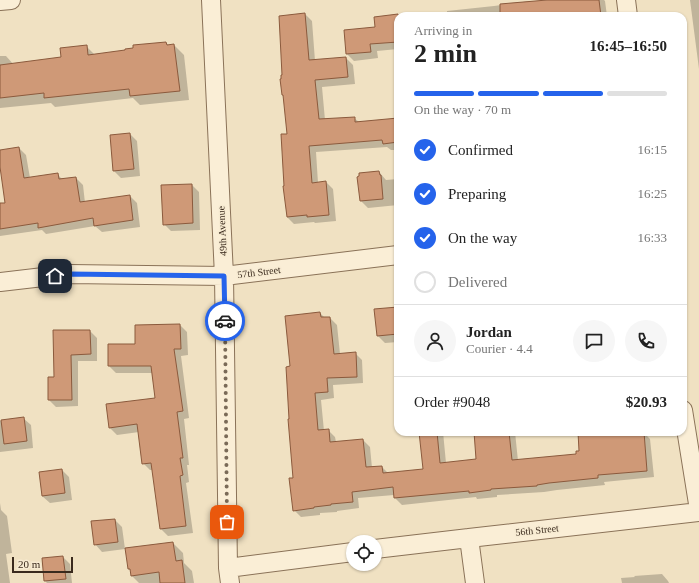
<!DOCTYPE html>
<html lang="en">
<head>
<meta charset="utf-8">
<style>
	:root { --surface:#fff; --page:#f6f6f6; --text:#222; --muted:#767676; --line:#e0e0e0; --accent:#2563eb }
	body { margin:0; font-family:Georgia,serif; background:var(--page); color:var(--text); height:100vh; display:flex; flex-direction:column; font-size:15px; white-space:nowrap }
	* { box-sizing:border-box; margin:0 }
	p { font-size:13px; color:var(--muted) }
	.icon { flex:none; width:22px; height:22px; fill:none; stroke:currentColor; stroke-width:2; stroke-linecap:round; stroke-linejoin:round }
	.map { position:relative; flex:1; overflow:hidden }
	.drawer { position:absolute; left:394px; top:12px; width:293px; height:424px; display:flex; flex-direction:column; background:var(--surface); border-radius:12px; box-shadow:0 1px 3px #0004 }
	.drawer>* { flex:none }
	.fabs { position:absolute; left:346px; top:535px; display:grid; gap:8px }
	.fabs a { display:grid; place-items:center; width:36px; height:36px; border-radius:50%; background:var(--surface); box-shadow:0 1px 3px #0004; font-size:20px }
	.scale { position:absolute; left:12px; bottom:10px; width:61px; box-sizing:border-box; padding-left:4px; border:2px solid #3a2a1d; border-top:0; font-size:11px; line-height:14px; white-space:nowrap; color:#3a2a1d; -webkit-text-stroke:3px #f7ebd2; paint-order:stroke }
	.pin { position:absolute; display:grid; place-items:center; width:34px; height:34px; color:#fff; margin:-17px; border-radius:8px; box-shadow:0 2px 6px #0006 }
	.courier { position:absolute; display:grid; place-items:center; width:40px; height:40px; margin:-20px; border:3px solid #2563eb; border-radius:50%; background:#fff; color:#222; box-shadow:0 1px 5px #0007 }
	.overview em { font-style:normal; font-weight:700 }
	.overview div { display:flex; flex-direction:column-reverse }
	.overview { display:flex; align-items:center; justify-content:space-between; height:68px; padding:0 20px }
	h1 { font-size:26px; font-weight:700; line-height:30px }
	.bar { display:grid; grid-template-columns:repeat(4,1fr); gap:6px 4px; align-content:center; height:48px; padding:0 20px }
	.bar i { height:5px; border-radius:3px; background:var(--line) }
	.bar .active { background:var(--accent) }
	.bar p { grid-column:span 4 }
	.line { display:flex; align-items:center; gap:10px; padding:0 20px; border-top:1px solid var(--line) }
	.line div { flex:1 }
	.round { display:grid; place-items:center; flex:none; width:42px; height:42px; border-radius:21px; background:var(--page) }
	ol { padding:0 20px; list-style:none }
	li { display:flex; align-items:center; gap:12px; height:44px }
	li p { margin-inline-start:auto }
	li .icon { padding:4px; border-radius:50%; background:var(--accent); color:#fff; stroke-width:4 }
	li:last-child { color:var(--muted) }
	li i { width:22px; height:22px; border:2px solid var(--line); border-radius:50% }
	.map>svg:first-child { display:block }
</style>
</head>
<body>
<div class="map">
<svg width="699" height="583" viewBox="0 0 699 583">
	<rect width="100%" height="100%" fill="#f0e1c2"/>
	<path fill="#0003" d="M556,0H604L605,1L607,16H447V11L494,6L522,2Z
		M690,0H699V69Z
		M305,14L312,21L315,61L346,58L353,65L355,84L322,87L325,120L354,118L359,122L398,119V150H391L387,147L316,152L318,183L326,182L333,189L336,221L315,223L314,222L294,224L287,217L284,187L288,134Z
		M402,14L403,15L415,14L417,16H398V49L377,51L378,58L354,61L347,54L376,28L375,18Z
		M166,43L169,46L174,45L184,55L189,100L140,105L133,98L55,107L51,103L0,108V56H6L14,65L62,58L86,46L95,55L126,51Z
		M130,134L137,141L140,176L121,178L114,171Z
		M19,148L26,155L30,178L57,174L63,180L76,178L83,185L85,203L130,196L137,203L140,227L102,232L95,226L46,234L42,230L0,236V204L6,203L0,160V151Z
		M379,172L386,180L398,179V205L368,208L361,201Z
		M192,185L199,192L200,230L171,231L164,224Z
		M398,308V342L385,343L378,336Z
		M320,313L325,318H330L337,325L340,354L355,353L362,360L363,383L333,385L334,398L321,400L324,431L328,430L335,437L336,442L363,440L370,447L372,468L382,467L388,473L424,470L420,432H443L446,463L477,460L475,432H515L518,461L577,455L581,452L579,432H646L647,436L650,439L654,477L604,482L605,485L557,490L544,492L497,495V497L477,499L476,497L402,505L395,498L394,495L358,498L359,508L337,511V512L320,513V515L301,517L294,510V479L290,420L291,367Z
		M180,325L187,332L188,355L181,356L189,418L184,419L189,465H187L189,482L186,483L193,533L168,536L161,529L153,470H150L143,463L139,432L117,435L110,428L107,405L156,399L152,373H116L109,366L136,345Z
		M54,331H90L97,338V361H78V406L56,407L49,400L55,378Z
		M23,418L31,425L33,448L0,452V421Z
		M62,470L69,477L72,500L50,503L42,496Z
		M0,503L1,510L7,516L12,553L6,554L10,583H0Z
		M115,520L122,527L125,549L102,552L95,544Z
		M173,543L183,553L184,563L192,571L194,583H139L131,575V571L129,569Z
		M63,557L70,564L72,583H47L45,581Z
		M662,574L668,581L669,583H622L621,578L635,577L634,576Z"/>
	<path fill="#cf9977" stroke="#8b5a3d" d="M547,0H599L601,16H500V4Z
		M305,13L309,60L346,57L348,77L315,80L319,119L355,117V122L398,118V142L383,144L382,140L309,146L312,183L326,181L329,215L307,217V215L287,217L283,186H284L281,134H287L283,95H282L280,79H281V75H282L279,16Z
		M398,14V42L370,44L371,52L346,54L344,30L375,27L374,17Z
		M166,42L167,45L174,44L180,91L130,96L129,89L44,98V93L0,98V65L61,57L60,48L87,45L88,55L125,50V49L133,48V45Z
		M130,133L134,169L113,171L110,135Z
		M19,147L24,178L58,173L59,179L76,177L80,202L130,195L133,220L94,226L93,218L38,228V223L0,229V203H5L0,167V150Z
		M379,171L380,175H381L383,199L360,201L357,177L359,176V173Z
		M192,184L193,223L163,225L161,185Z
		M398,307V334L377,336L374,309Z
		M320,312L321,317H330L334,354L356,352L357,377L327,378L328,392L315,393L318,430L329,429L330,442L363,439L366,467L382,466L383,473L423,469L419,432H437L440,463L476,459L474,432H509L512,460L576,454V451H579L578,432H602V435L634,432H644L647,471L598,475V478L549,483L537,485V486L491,489V490L469,493V491L394,498L393,487L352,492L353,502L331,504V505L314,507V508L293,511L289,478H293L288,419H289L286,367L290,366L285,316Z
		M180,324L181,349H174L183,411L177,412L183,458H180L183,475L180,476L186,526L160,529L151,463L142,464L137,424L109,428L106,404L155,398L151,366H108V344H135V325Z
		M53,330H90L91,354L71,355L72,400H48V377H54Z
		M24,417L27,441L4,444L1,420Z
		M62,469L65,493L42,496L39,472Z
		M115,519L118,542L94,545L91,521Z
		M173,542L176,561L182,560L185,583H160L159,572L131,576L130,569H128L125,548Z
		M63,556L66,579L44,581L42,558Z"/>
	<g fill="none" stroke-linecap="round" stroke-linejoin="round">
		<g stroke="#8a7258" stroke-width="20">
			<path id="street" d="M211,0L224,276L228,568L230,583
				M626,0L628,16
				M0,1L11,0
				M0,282L69,274L224,276L398,255
				M683,410L699,510
				M469,538L475,583
				M375,549L469,538L699,512
				M228,568L353,552"/>
		</g>
		<use href="#street" stroke="#faeed6" stroke-width="18"/>
	</g>
	<g fill="none" stroke-linecap="round" stroke-linejoin="round">
		<path stroke="#7a6a57" stroke-width="4" stroke-dasharray="0 7.2" d="M225,321L227,522"/>
		<path stroke="#2563eb" stroke-width="5" d="M55,276L69,274L224,276L225,321"/>
	</g>
	<g text-anchor="middle" dominant-baseline="central" stroke-width="3" stroke-linejoin="round" paint-order="stroke">
		<g font-size="10" fill="#3a2a1d" stroke="#f7ebd2">
			<text transform="translate(222 231) rotate(-93)">49th Avenue</text>
			<text transform="translate(259 272) rotate(-7)">57th Street</text>
			<text transform="translate(537 530) rotate(-6)">56th Street</text>
		</g>
	</g>
</svg>
<div class="fabs">
<a><svg class="icon" aria-label="locate" viewBox="0 0 24 24"><circle cx="12" cy="12" r="6"/><path d="M12 2v4M12 18v4M2 12h4M18 12h4"/></svg></a>
</div>
<div class="scale">20 m</div>
<div class="pin" style="left:227px;top:522px;background:#ea580c"><svg class="icon" aria-label="bag" viewBox="0 0 24 24"><path d="M5 8h14l-1 12H6zM9 8a3 3 0 0 1 6 0"/></svg></div>
<div class="pin" style="left:55px;top:276px;background:#1f2937"><svg class="icon" aria-label="home" viewBox="0 0 24 24"><path d="M3 11l9-7 9 7M6 9v11h12V9"/></svg></div>
<div class="courier" style="left:225px;top:321px"><svg class="icon" aria-label="car" viewBox="0 0 24 24"><path d="M5 17H2v-5l4-1 3-4h7l3 4 3 1v5h-3M9 17h6M6 11h13"/><circle cx="7" cy="17" r="2"/><circle cx="17" cy="17" r="2"/></svg></div>
<section class="drawer">
<div class="overview"><div><h1>2 min</h1><p>Arriving in</p></div><em>16:45–16:50</em></div>
<div class="bar"><i class="active"></i><i class="active"></i><i class="active"></i><i></i><p>On the way · 70 m</p></div>
<ol>
<li><svg class="icon" aria-label="check" viewBox="0 0 24 24"><path d="M5 12l5 5 9-10"/></svg>Confirmed<p>16:15</p></li>
<li><svg class="icon" aria-label="check" viewBox="0 0 24 24"><path d="M5 12l5 5 9-10"/></svg>Preparing<p>16:25</p></li>
<li><svg class="icon" aria-label="check" viewBox="0 0 24 24"><path d="M5 12l5 5 9-10"/></svg>On the way<p>16:33</p></li>
<li><i></i>Delivered</li>
</ol>
<div class="line" style="height:72px"><a class="round"><svg class="icon" aria-label="person" viewBox="0 0 24 24"><circle cx="12" cy="8" r="4"/><path d="M4 21q1-7 8-7t8 7"/></svg></a><div><b>Jordan</b><p>Courier · 4.4</p></div><a class="round"><svg class="icon" aria-label="chat" viewBox="0 0 24 24"><path d="M4 5h16v11H9l-5 4z"/></svg></a><a class="round"><svg class="icon" aria-label="phone" viewBox="0 0 24 24"><path d="M5 4h4l2 5-3 2q2 4 5 5l2-3 5 2v4C11 20 4 13 5 4z"/></svg></a></div>
<div class="line" style="height:52px"><div>Order #9048</div><b>$20.93</b></div>
</section>
</div>
</body>
</html>
